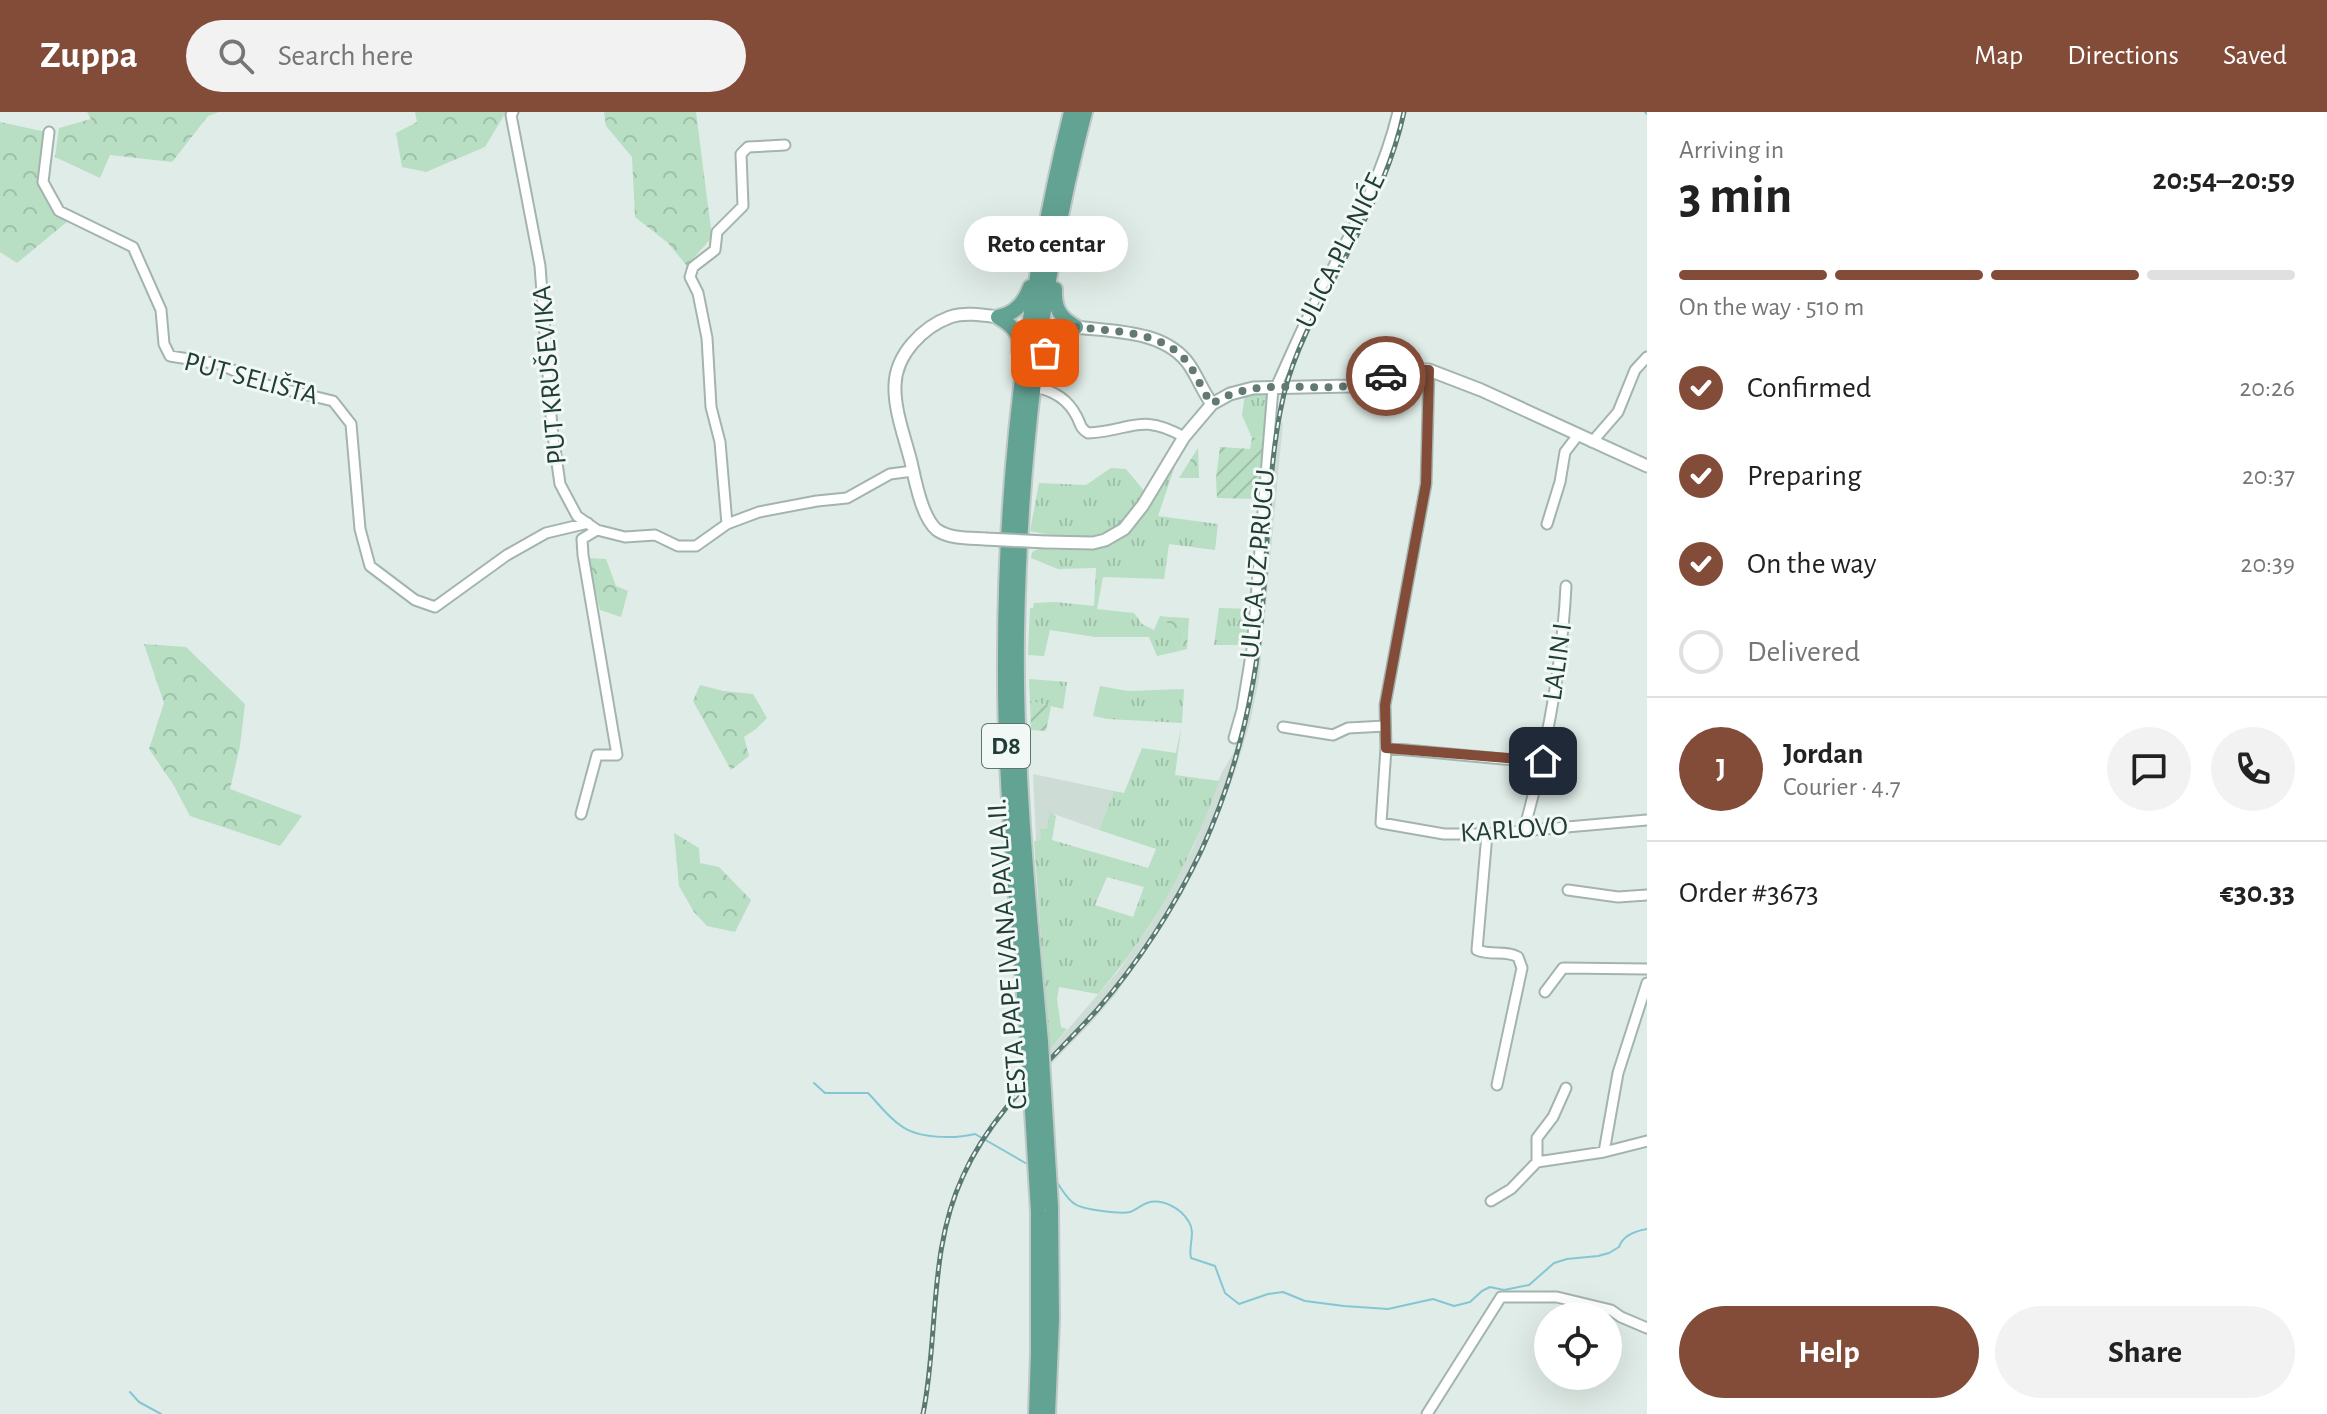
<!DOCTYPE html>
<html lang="en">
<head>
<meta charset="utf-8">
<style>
	:root { --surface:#fff; --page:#f2f2f2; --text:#222; --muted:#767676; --line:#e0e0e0; --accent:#824c38 }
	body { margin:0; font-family:"Alegreya Sans",sans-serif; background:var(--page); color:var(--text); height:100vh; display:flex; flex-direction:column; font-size:30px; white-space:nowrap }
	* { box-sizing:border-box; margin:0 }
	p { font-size:26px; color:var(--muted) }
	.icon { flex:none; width:44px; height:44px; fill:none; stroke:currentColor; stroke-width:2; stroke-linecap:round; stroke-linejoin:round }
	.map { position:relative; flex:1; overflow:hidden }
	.panel { display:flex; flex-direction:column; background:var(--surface); width:680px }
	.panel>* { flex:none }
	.buttons { position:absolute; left:1534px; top:1190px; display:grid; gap:16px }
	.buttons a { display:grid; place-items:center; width:88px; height:88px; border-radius:50%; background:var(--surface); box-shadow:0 8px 32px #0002; font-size:40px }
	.pin { position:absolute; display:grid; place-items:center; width:68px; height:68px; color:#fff; margin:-34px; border-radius:16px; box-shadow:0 4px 12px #0006 }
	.courier { position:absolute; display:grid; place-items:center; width:80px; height:80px; margin:-40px; border:6px solid #824c38; border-radius:50%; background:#fff; color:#222; box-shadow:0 2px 10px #0007 }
	.bubble { position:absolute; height:56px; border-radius:28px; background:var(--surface); box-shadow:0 8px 32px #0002; font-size:26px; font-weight:700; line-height:56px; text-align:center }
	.headline em { font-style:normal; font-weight:700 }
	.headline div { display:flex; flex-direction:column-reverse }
	.headline { display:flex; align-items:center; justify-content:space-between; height:136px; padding:0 32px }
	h1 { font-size:52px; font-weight:700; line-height:60px }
	.bar { display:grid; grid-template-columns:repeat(4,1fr); gap:12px 8px; align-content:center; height:96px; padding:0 32px }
	.bar i { height:10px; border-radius:6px; background:var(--line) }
	.bar .active { background:var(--accent) }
	.bar p { grid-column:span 4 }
	.line { display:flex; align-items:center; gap:20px; padding:0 32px; border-top:2px solid var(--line) }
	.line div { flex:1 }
	.round { display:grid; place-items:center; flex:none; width:84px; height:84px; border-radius:42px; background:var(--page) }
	ol { padding:0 32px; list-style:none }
	li { display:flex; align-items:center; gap:24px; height:88px }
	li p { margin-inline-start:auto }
	li .icon { padding:8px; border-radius:50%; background:var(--accent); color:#fff; stroke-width:4 }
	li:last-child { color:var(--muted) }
	li i { width:44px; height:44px; border:4px solid var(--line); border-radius:50% }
	.action { display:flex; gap:16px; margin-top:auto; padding:16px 32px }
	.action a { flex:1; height:92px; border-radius:48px; background:var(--accent); color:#fff; font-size:32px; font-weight:700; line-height:92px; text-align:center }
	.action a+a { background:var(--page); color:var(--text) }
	header { display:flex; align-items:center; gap:48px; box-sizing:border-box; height:112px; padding:0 40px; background:var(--accent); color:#fff }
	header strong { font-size:38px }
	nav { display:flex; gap:44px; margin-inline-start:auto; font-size:28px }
	.search { width:560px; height:72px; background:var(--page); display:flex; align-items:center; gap:20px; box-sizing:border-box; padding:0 28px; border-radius:44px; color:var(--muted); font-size:30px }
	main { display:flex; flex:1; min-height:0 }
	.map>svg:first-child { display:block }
</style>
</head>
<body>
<header>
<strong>Zuppa</strong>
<div class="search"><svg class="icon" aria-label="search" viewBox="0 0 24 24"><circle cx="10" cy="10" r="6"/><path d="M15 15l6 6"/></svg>Search here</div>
<nav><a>Map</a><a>Directions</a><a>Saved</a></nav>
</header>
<main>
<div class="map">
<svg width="1647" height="1302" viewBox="0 0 1647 1302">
	<defs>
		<pattern id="grass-tufts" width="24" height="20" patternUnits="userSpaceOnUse" patternTransform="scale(2)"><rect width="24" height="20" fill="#b8dec3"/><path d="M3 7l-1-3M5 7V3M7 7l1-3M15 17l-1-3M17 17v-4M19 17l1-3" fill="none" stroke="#9ebfa8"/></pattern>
		<pattern id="forest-crowns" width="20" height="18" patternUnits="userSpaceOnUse" patternTransform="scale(2)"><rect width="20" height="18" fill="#b8dec3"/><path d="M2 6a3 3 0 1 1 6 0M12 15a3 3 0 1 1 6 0" fill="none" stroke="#9ebfa8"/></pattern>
		<pattern id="garden-furrows" width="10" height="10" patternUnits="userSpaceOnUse" patternTransform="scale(2)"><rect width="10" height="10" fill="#b8dec3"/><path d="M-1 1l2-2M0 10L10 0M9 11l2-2" fill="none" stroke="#9ebfa8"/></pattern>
	</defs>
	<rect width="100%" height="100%" fill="#e0ece7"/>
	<path fill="#cedcd6" d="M1283,310L1259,567L1250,611L1235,660L1201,746L1181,784L1158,821L1115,883L1091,911L1048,955L1049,939L1120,857L1151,812L1193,736L1221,662L1234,640L1242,607L1272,315Z
		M1033,662L1114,679L1099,718L1051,701L1047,717L1041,729H1036Z"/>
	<path fill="url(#grass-tufts)" fill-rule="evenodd" d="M1269,280L1266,325L1252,326L1242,303L1245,282Z
		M1175,354L1158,404L1218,412L1215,438L1169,432L1164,467L1103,465L1097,497L1134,501L1142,512L1154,518L1160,504L1169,505L1164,509L1185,522L1179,539L1157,544L1149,525H1095L1050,518L1044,544L1028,543L1030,496H1033L1034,491L1055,490L1094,494L1096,456L1058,457L1031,446L1032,440L1038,437C1129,442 1129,427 1175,354Z
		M1111,356L1126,357L1145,380C1138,390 1131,402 1122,410C1096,432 1060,425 1030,419L1039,371L1086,373Z
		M1219,496L1253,497L1249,533H1214Z
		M1029,567L1067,570L1063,597L1030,589Z
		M1100,574L1128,579L1184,577L1182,610L1175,663L1219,669C1192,747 1153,819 1098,882L1059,875L1057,887L1061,915L1067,917L1049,939L1034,729L1041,728L1040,717H1047L1050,700L1056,704L1052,728L1148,756L1156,737L1099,718L1114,679L1124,681L1142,636L1176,641L1182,611L1108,607L1093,604ZM1107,765L1144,775L1133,805L1095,793Z"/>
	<path fill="url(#forest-crowns)" d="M87,0H219L208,4L172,50L110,43L100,66L55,45L59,16L91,7Z
		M415,0H506L485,35L426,60L402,55L396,21L417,10Z
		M604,0H696L712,125L687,154L668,131L635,105L632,45L606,14Z
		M0,10L46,20L41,59L68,109L17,151L0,140Z
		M1198,336L1199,366H1179Z
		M587,446L606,447L616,474L628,479L621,505L600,498Z
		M1169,505L1189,506L1187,537L1179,539L1185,522L1164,509Z
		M144,532L186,535L245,592L240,634L230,677L302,704L280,734L190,704L173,672L149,637L164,591Z
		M700,573L723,579L753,582L767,606L756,617L744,625L749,644L731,658L693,589Z
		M674,721L699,736L700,751L719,755L751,788L735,820L707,814L694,800L679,774Z"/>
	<path fill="url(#garden-furrows)" d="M1266,325L1261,387L1217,386L1216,366L1220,335L1250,337L1252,326Z
		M1030,589L1051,594L1046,619L1031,618Z"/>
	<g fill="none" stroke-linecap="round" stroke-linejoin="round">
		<path stroke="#85c6d4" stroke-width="2" d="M1645,0L1647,2
			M814,971L825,981H868C878,991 888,1005 900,1013C917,1027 955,1027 975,1022L1029,1053
			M1055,1068C1061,1075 1067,1088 1075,1092C1083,1098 1121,1102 1130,1100C1136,1098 1141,1093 1147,1091C1162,1086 1181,1096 1189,1110C1196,1121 1188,1134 1191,1146L1215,1154L1225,1181L1239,1192L1268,1182L1283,1180L1305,1189L1344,1194L1388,1197L1433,1187L1454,1194L1470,1190L1482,1179L1490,1175L1504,1178L1529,1173L1554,1151L1567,1147L1598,1144L1609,1141L1619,1135C1623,1123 1635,1119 1647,1117
			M130,1280L139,1290L161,1302"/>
		<g stroke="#a3b4ae" stroke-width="13">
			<path id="minor" d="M513,0L511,3L540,154L552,316L560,372L577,404L597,418L625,425L655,423L678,434H696L727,412L759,400L817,389L847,386L890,362L913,359
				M49,20L43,70L59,99L133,135L161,198L164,232L170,244L219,252L267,273L333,289L351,312L360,417L370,454L415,488L435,495L507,443L546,421L588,411
				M1429,258L1426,372L1385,593L1386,636L1381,711L1444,722H1487L1647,708
				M1034,275C1053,278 1068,287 1077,305C1081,313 1080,316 1088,321C1131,319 1140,300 1184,325
				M1276,275C1289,247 1301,218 1315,191C1346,129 1382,68 1398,0
				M1592,330L1618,300L1635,258L1647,245
				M727,412L720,330L711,295L707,226L698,181L690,165L693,155L715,138L717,120L743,94L741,42L748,35L785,33
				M1547,412L1560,370L1565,340L1578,323
				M1283,615L1333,623L1348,616L1385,614
				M1234,626L1242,598L1252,537L1273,276
				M1386,636L1503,647L1543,649
				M581,702L597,643H617L583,443L582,427L597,418
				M1524,718C1546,638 1562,557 1566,474
				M1487,722L1477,838C1491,844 1506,838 1518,845L1522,856L1497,973
				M1568,778L1618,785L1647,783
				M1545,880L1563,856L1647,857
				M1604,1040L1618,961L1647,871
				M1537,1050V1026L1553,1005L1566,976
				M1491,1089L1511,1077L1537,1050L1604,1040L1647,1029
				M1427,1302L1501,1185H1557L1611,1198L1621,1205L1647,1216"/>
		</g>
		<g stroke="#a3b4ae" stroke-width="15">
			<path id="tertiary" d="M1076,215C1115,220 1166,218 1190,254C1198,266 1203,280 1212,292
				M985,427C970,426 950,427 937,418C922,406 915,368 911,350C905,326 894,298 895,273C896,242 923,215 950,205C965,200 983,203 998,205
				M1046,430L1093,431L1105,428L1124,417L1143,393L1184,325L1212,292L1230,282L1253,276L1350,274L1406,258H1429L1481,278L1647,354"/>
		</g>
		<g stroke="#c1c9c7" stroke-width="18">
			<path id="primary" d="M1055,177C1054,196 1060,206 1076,215
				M998,205C1013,214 1021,222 1019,239
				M998,205C1015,202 1025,190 1030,175
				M1043,245C1051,225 1055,220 1076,215
				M1041,930C1029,794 1015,657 1017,520C1020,345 1041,169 1085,0
				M1028,933C1018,804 1004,675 1005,546C1005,362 1027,178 1071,0
				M1036,1302L1038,1240V1099
				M1048,1302L1052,1208L1051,1094"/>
		</g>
		<use href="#minor" stroke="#fff" stroke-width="9"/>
		<use href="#tertiary" stroke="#fff" stroke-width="11"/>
		<use href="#primary" stroke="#63a394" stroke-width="14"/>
		<g stroke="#5a7971" stroke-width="5">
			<path id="rail" d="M923,1302C939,1222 928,1139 963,1064C993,997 1049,951 1097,898C1139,850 1175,794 1202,737C1238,658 1257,574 1263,488C1269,420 1268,349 1284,282C1297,229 1327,181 1352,133C1374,90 1394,47 1404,0"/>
		</g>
		<use href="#rail" stroke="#f1f8f5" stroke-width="2" stroke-dasharray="6" stroke-linecap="butt"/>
		<g stroke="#a3b4ae" stroke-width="15" stroke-linecap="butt">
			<path id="tertiary-bridge" d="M985,427L1046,430"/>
		</g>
		<g stroke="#c1c9c7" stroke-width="18" stroke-linecap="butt">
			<path id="primary-bridge" d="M1041,930L1051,1094
				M1028,933L1038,1099"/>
		</g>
		<use href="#tertiary-bridge" stroke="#fff" stroke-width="11"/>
		<use href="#primary-bridge" stroke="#63a394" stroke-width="14"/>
	</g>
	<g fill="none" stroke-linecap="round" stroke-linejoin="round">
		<path stroke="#637a74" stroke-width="8" stroke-dasharray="0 14.4" d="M1045,241C1050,224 1060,219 1076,215C1115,220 1166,218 1190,254C1198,266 1203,280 1212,292C1253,265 1303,279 1349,274C1361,272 1374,267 1386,264"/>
		<path stroke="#824c38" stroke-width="10" d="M1386,264L1406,258H1429L1426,372L1385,593L1386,636L1543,649"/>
	</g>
	<g text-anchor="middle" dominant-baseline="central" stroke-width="6" stroke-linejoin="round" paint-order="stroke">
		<rect fill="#f1f8f5" stroke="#5f756f" stroke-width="2" x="982" y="612" width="48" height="44" rx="6"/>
		<g font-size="26" font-weight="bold" fill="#203d36">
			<text x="1006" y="634">D8</text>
		</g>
		<g font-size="28" fill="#203d36" stroke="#f1f8f5">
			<text transform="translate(1341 139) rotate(-64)">ULICA PLANIĆE</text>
			<text transform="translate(550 263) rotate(-95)">PUT KRUŠEVIKA</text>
			<text transform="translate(251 267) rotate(15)">PUT SELIŠTA</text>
			<text transform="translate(1258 452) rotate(-85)">ULICA UZ PRUGU</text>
			<text transform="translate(1558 550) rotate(-82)">LALIN I</text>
			<text transform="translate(1514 718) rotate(-4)">KARLOVO</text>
			<text transform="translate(1008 842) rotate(-94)">CESTA PAPE IVANA PAVLA II.</text>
		</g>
	</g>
</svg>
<div class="buttons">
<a><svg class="icon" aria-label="locate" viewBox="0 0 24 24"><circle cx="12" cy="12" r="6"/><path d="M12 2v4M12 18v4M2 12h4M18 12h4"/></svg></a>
</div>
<div class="pin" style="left:1045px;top:241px;background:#ea580c"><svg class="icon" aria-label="bag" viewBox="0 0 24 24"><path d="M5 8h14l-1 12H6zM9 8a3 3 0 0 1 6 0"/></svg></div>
<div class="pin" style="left:1543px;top:649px;background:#1f2937"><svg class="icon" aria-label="home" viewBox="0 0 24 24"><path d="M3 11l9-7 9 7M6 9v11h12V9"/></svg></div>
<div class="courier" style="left:1386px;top:264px"><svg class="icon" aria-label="car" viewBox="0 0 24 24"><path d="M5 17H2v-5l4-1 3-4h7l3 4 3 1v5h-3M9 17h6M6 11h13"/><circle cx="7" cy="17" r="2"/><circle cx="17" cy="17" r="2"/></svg></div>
<div class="bubble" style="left:964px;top:104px;width:164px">Reto centar</div>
</div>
<section class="panel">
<div class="headline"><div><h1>3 min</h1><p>Arriving in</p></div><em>20:54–20:59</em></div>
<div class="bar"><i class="active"></i><i class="active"></i><i class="active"></i><i></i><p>On the way · 510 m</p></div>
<ol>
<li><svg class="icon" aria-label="check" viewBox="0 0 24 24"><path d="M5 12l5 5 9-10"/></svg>Confirmed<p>20:26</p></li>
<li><svg class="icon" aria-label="check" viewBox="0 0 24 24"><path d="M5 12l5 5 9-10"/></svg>Preparing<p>20:37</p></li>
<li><svg class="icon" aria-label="check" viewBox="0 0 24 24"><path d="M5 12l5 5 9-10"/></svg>On the way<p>20:39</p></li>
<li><i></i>Delivered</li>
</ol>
<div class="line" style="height:144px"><b class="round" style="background:var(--accent);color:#fff">J</b><div><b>Jordan</b><p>Courier · 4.7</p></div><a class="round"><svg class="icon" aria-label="chat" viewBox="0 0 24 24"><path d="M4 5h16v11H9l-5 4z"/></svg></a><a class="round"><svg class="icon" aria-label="phone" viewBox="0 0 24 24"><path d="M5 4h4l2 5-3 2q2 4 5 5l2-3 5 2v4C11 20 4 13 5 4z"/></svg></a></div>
<div class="line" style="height:104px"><div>Order #3673</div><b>€30.33</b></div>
<div class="action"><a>Help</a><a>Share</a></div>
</section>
</main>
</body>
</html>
